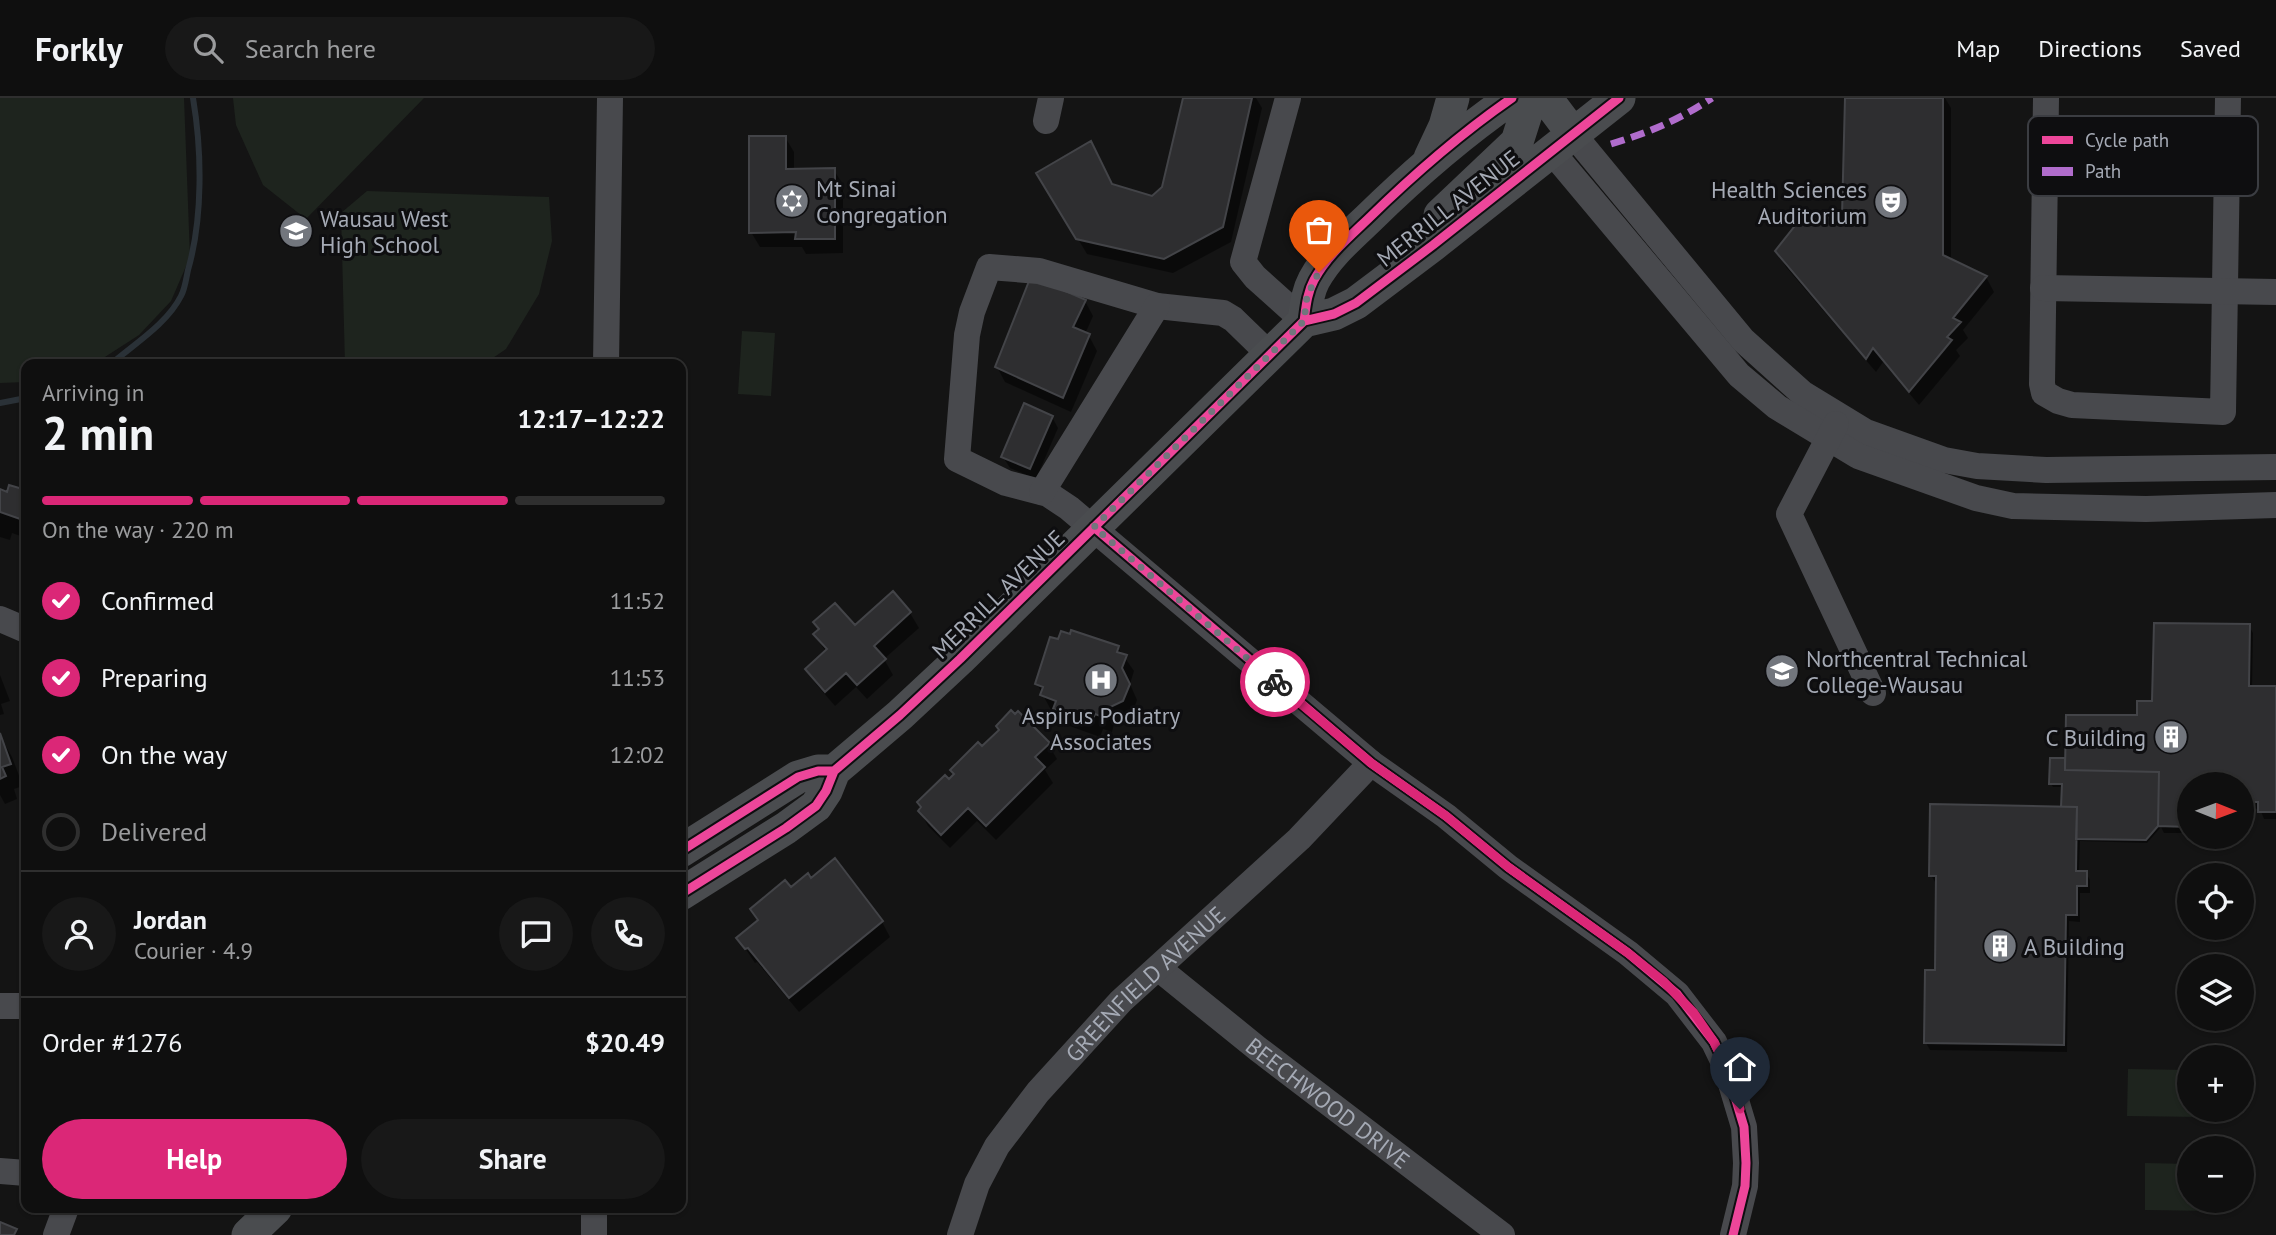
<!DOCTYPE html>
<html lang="en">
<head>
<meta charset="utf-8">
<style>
	:root { --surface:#0f0f0f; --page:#181818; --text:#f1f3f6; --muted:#9b9c9e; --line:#2f2f2f; --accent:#db2777 }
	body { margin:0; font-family:"PT Sans",sans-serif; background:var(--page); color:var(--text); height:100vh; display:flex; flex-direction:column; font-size:26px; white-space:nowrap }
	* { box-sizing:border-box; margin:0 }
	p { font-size:23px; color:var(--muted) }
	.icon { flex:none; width:38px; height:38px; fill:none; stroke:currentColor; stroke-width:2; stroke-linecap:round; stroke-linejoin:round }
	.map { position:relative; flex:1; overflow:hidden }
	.side { position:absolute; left:21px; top:261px; width:665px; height:854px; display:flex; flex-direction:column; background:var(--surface); border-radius:14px; box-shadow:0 2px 5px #0004,0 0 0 2px var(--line) }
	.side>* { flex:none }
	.needle { width:46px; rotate:91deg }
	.controls { position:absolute; left:2177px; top:674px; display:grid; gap:14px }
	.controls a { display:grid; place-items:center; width:77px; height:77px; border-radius:50%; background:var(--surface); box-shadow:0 2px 5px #0004,0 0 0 2px var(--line); font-size:35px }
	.pin { position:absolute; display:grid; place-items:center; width:60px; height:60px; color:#fff; margin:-72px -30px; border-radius:50% 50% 50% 0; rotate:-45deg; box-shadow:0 0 7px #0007 }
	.pin .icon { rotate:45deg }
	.courier { position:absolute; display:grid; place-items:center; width:70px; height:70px; margin:-35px; border:5px solid #db2777; border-radius:50%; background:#fff; color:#222; box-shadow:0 2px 9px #0007 }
	.summary em { font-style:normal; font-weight:700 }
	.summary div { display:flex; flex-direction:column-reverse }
	.summary { display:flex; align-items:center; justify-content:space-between; height:119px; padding:0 21px }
	h1 { font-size:46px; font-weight:700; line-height:52px }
	.bar { display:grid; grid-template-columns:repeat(4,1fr); gap:10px 7px; align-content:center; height:84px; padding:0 21px }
	.bar i { height:9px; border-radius:5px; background:var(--line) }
	.bar .selected { background:var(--accent) }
	.bar p { grid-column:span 4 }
	.line { display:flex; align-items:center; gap:18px; padding:0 21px; border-top:2px solid var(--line) }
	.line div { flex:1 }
	.round { display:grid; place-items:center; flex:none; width:74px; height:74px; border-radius:37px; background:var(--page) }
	ol { padding:0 21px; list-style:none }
	li { display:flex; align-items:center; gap:21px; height:77px }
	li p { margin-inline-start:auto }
	li .icon { padding:7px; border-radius:50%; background:var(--accent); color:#fff; stroke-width:4 }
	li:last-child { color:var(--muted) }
	li i { width:38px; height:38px; border:4px solid var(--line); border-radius:50% }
	.button { display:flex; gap:14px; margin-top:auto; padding:14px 21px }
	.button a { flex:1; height:80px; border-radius:42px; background:var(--accent); color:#fff; font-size:28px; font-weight:700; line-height:80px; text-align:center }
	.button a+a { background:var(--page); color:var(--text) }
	header { display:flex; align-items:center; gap:42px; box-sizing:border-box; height:98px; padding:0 35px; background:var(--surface); border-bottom:2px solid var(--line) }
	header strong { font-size:33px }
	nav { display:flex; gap:38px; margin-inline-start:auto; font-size:24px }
	.search { width:490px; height:63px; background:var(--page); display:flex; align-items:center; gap:18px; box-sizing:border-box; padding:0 24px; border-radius:38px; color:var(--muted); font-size:26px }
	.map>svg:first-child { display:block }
</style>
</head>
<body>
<header>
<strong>Forkly</strong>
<div class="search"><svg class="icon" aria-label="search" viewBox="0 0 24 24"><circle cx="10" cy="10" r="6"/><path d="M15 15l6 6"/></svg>Search here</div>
<nav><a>Map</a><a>Directions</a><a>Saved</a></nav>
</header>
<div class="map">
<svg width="2276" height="1137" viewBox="0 0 2276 1137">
	<rect width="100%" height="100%" fill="#141414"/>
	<path fill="#1e241e" d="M0,0H184L190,159L171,203L139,237L94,266H26V284L0,285Z
		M233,0H424L306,121L263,87L236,27Z
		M367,93L549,99L552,143L539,196L506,251L484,266H345L341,115Z
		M742,233L775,235L771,298L738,296Z
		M2128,971L2189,972V1012H2202V1019L2127,1018Z
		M2145,1065L2189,1066V1102L2216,1103V1113L2145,1112Z"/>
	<path fill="#0007" d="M1185,0H1256L1262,10L1231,144L1173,175L1087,156L1039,76L1113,88L1152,100L1164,89Z
		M1847,0H1945L1951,10V162L1986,179L1994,194L1963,232L1968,240L1956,252L1960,258L1919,307L1883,264L1876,274L1786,169L1778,154L1844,121Z
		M785,39L794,54V73L834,72L843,87V155L806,156L802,149H760L751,134Z
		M1085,203L1093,218L1085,236L1089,238L1097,253L1071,314L1005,284L997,269Z
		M1052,319L1058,330L1036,381L1010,370L1003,359Z
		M10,389L26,394V440L12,435L10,442L0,439V393L8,396Z
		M910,515L919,530L884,561L893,577L867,601L856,589L835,608L816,586L807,571L826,554L815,537L855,530Z
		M2249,528L2253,535L2252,590H2276V721H2264L2260,711L2242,710V686H2189V735H2164L2161,729L2147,745L2080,743L2079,774L2086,775L2090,782V795H2080V824L2069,823L2067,954L1930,952L1926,945L1937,874L1938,784H1935L1931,777L2063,711V689H2053L2051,686L2064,662L2067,667L2139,619Z
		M1118,550L1134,573L1130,586L1137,602L1131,619L1114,626L1112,634L1103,631L1100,639L1064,626L1057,614L1051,612L1037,586Z
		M0,577L10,603L1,606L4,616L0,617Z
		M0,638L12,659L23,688L14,691L17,701L5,706L0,697Z
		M1048,646L1057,661L1045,672L1053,685L996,742L977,723L950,750L928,728L920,713L982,651Z
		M2220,738H2233V747H2226Z
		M835,763L882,824L890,839L799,914L757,864L755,865L739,841L759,824L752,811L811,782Z"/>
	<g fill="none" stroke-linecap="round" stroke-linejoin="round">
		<path stroke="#2a3137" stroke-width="6" d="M111,266C134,246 167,226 181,198C185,191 186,181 188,172C203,120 202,53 193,0
			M0,305L26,300"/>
	</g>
	<path fill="#2e2e30" stroke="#434448" stroke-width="2" d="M1183,0H1252L1223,129L1164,161L1076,141L1036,75L1091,43L1112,86L1152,98L1162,89Z
		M1845,0H1943V157L1987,178L1953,220L1961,224L1947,239L1952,242L1909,294L1873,250L1866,261L1775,153L1806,114L1822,127L1834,112L1842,118Z
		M749,38H786V71L835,70V141H795L796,134L749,135Z
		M1031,178L1086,202L1073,229L1090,236L1063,300L995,269Z
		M1024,305L1053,318L1030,371L1001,359Z
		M9,387L26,392V423L0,414V391L7,394Z
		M893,493L911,514L874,548L886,561L857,587L846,575L825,594L805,571L827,551L813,536L819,531L813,524L835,505L855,527Z
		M2154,525L2250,526L2249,588H2276V714H2258V704H2242V686H2189V729L2158,728L2159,674L2065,672L2066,617H2137V603H2152Z
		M1071,532L1119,548L1117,554L1127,557L1122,570L1130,586L1123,603L1106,611L1103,619L1095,616L1092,624L1053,611L1056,603L1040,597L1043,589L1035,586L1050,539L1058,541L1061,533L1070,536Z
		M1011,612L1015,616L1018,613L1050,645L1035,659L1045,669L986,728L968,710L941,737L918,713L921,709L917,704L945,677L949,681L954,676L950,672L978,644L982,648L999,632L996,628Z
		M0,635L11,666L2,669L6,678L0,681Z
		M2050,660H2065V672L2159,674L2158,728L2146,742L2076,741L2077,709H2061L2062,686H2049Z
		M1930,706L2077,709L2076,773H2087V788H2077V817H2066L2064,947L1924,945L1925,872H1935L1936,778H1929Z
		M835,760L883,823L789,900L748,850L745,851L736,840L758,822L750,811L785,782L791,789L808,775L811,780Z
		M0,1124L17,1131L14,1137H0Z"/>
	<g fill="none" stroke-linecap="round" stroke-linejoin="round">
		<g stroke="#48494d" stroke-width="26">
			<path d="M1288,0L1243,164L1255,179L1304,223"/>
			<path d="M2046,0L2042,286L2044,295L2058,303L2072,307L2223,314L2228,0"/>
			<path d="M1046,23L1051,0"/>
			<path d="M1573,36L1743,242L1802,295L1866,334L1944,362L1977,368L2046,372L2276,369"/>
			<path d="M1552,54L1739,277L1777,309L1858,358L1976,400L2013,408L2146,411L2276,407"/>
			<path d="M2043,190L2276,194"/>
			<path d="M1269,256L1233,221L1223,215L1157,208L1039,173L989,169L972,214L967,237L957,361L1006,385L1048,396L1069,410L1371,665L1446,718L1508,769L1628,855L1677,896L1714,944L1726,969L1744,1029L1746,1065L1745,1088L1733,1137"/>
			<path d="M606,266L610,0"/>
			<path d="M1836,326L1789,416L1873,595"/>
			<path d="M1042,394L1157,208"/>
			<path d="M0,521L26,532"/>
			<path id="s1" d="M1158,870L1258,951L1502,1137"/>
			<path d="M0,908H26"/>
			<path d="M0,1073L26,1075"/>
			<path d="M56,1137L66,1110"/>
			<path d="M594,1137V1110"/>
			<path id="s2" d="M960,1137L977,1086L997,1048L1038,994L1121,903L1299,741L1371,665"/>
		</g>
		<path stroke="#4a4c4f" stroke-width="33" d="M1546,0L1573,36
			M1430,60L1445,28L1453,0
			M1440,117L1517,44L1531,0
			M1304,223C1306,209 1307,195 1314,182C1327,158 1348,140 1368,121C1413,77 1460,36 1512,0
			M681,753L798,679L818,673H834
			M681,796L786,730L816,708L826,693L834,673L900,617L960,561L1304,223L1334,216L1356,205L1433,147L1619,0
			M248,1137L276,1110"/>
		<path stroke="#b06ccc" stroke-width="7" stroke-dasharray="14 7" stroke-linecap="butt" d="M1611,46C1650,34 1679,22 1712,0"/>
		<g stroke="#0e0e10" stroke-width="13">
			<path id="cycleway" d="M1304,223C1306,209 1307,195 1314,182C1327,158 1348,140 1368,121C1413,77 1460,36 1512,0
				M1094,429L1371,665L1446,718L1508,769L1628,855L1677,896L1714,944L1726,969L1744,1029L1746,1065L1745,1088L1733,1137
				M681,753L798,679L818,673H834
				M681,796L786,730L816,708L826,693L834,673L900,617L960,561L1304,223L1334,216L1356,205L1433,147L1619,0"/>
		</g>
		<use href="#cycleway" stroke="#ed469a" stroke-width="9"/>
	</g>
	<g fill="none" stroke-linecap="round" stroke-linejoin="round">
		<path stroke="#72767d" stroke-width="7" stroke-dasharray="0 12.6" d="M1275,584L1094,429L1304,223L1307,198L1319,174"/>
		<path stroke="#db2777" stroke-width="9" d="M1275,584L1371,665L1446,718L1508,769L1628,855L1663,883L1694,915L1714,944L1726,969L1740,1011"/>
	</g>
	<defs>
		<g id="synagogue-disc" transform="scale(1.75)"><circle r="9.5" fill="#72767d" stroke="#0e0e10"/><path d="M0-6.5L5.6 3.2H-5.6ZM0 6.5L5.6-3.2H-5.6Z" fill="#fff"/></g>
		<g id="theatre-disc" transform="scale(1.75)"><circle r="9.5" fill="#72767d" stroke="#0e0e10"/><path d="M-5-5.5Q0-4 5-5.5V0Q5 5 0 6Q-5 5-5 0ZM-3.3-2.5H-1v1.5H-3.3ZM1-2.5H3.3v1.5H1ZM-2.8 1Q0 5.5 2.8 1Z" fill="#fff"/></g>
		<g id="school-disc" transform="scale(1.75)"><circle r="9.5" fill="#72767d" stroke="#0e0e10"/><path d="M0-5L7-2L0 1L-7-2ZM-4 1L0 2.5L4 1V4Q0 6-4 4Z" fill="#fff"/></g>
		<g id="university-disc" transform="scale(1.75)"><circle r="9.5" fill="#72767d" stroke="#0e0e10"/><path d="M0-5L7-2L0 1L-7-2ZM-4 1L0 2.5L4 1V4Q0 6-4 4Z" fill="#fff"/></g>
		<g id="hospital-disc" transform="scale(1.75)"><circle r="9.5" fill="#72767d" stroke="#0e0e10"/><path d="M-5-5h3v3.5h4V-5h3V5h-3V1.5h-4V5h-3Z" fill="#fff"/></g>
		<g id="building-disc" transform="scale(1.75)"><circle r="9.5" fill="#72767d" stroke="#0e0e10"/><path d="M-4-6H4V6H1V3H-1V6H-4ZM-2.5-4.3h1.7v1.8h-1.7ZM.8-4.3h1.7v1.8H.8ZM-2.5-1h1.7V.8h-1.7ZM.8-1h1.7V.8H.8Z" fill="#fff"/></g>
	</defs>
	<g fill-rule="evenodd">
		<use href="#synagogue-disc" x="792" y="103"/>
		<use href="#theatre-disc" x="1891" y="104"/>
		<use href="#school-disc" x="296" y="133"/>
		<use href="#university-disc" x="1782" y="573"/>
		<use href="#hospital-disc" x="1101" y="582"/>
		<use href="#building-disc" x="2171" y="639"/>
		<use href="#building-disc" x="2000" y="848"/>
	</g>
	<g text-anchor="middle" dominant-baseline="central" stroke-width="6" stroke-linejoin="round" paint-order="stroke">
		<g font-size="23" fill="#a5aab5" stroke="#0e0e10" text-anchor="start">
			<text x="816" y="90">Mt Sinai<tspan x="816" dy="26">Congregation</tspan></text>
			<text x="1867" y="91" text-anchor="end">Health Sciences<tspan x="1867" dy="26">Auditorium</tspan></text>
			<text x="320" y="120">Wausau West<tspan x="320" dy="26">High School</tspan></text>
			<text x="1806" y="560">Northcentral Technical<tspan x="1806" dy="26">College-Wausau</tspan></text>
			<text x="1101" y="617" text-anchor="middle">Aspirus Podiatry<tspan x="1101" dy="26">Associates</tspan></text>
			<text x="2146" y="639" text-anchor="end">C Building</text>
			<text x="2024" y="848">A Building</text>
		</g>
		<g font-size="23" fill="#a5aab5" stroke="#0e0e10">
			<text transform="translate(1448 110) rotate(-38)">MERRILL AVENUE</text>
			<text transform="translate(998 496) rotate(-44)">MERRILL AVENUE</text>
			<text stroke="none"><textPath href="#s2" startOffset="317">GREENFIELD AVENUE</textPath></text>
			<text stroke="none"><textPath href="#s1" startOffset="217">BEECHWOOD DRIVE</textPath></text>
		</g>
	</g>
	<rect x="2028" y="18" width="230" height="80" rx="10" fill="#0e0e10" stroke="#3b3d42" stroke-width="2"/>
	<rect x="2042" y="38" width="31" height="8" fill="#ed469a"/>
	<rect x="2042" y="69" width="31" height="9" fill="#b06ccc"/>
	<g font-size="19" fill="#a5aab5">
		<text x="2085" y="49">Cycle path</text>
		<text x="2085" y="80">Path</text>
	</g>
</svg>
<div class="controls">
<a><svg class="needle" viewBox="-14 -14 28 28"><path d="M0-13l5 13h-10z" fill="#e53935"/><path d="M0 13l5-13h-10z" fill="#9b9c9e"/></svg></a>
<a><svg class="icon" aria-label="locate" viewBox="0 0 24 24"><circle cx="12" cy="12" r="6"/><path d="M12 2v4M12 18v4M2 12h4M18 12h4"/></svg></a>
<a><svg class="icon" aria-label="layers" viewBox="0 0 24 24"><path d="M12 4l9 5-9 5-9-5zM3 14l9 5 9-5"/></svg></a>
<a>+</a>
<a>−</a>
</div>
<div class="pin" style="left:1319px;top:174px;background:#ea580c"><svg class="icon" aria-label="bag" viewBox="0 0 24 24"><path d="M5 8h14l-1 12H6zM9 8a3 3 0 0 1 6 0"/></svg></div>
<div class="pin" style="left:1740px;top:1011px;background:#1f2937"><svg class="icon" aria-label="home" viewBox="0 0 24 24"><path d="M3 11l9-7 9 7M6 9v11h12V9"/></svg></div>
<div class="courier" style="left:1275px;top:584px"><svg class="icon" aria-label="bike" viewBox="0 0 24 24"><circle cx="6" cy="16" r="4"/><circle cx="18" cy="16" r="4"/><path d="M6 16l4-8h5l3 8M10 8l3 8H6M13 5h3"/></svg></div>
<section class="side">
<div class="summary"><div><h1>2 min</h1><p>Arriving in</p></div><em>12:17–12:22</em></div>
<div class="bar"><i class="selected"></i><i class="selected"></i><i class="selected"></i><i></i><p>On the way · 220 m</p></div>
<ol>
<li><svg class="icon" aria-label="check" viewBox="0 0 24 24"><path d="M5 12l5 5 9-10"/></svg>Confirmed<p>11:52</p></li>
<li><svg class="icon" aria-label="check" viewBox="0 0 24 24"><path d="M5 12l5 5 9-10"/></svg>Preparing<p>11:53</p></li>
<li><svg class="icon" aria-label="check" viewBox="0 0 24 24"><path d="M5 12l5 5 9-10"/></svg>On the way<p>12:02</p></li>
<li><i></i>Delivered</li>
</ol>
<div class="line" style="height:126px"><a class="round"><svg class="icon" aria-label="person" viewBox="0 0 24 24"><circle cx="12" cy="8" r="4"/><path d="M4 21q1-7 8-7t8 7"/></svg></a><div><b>Jordan</b><p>Courier · 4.9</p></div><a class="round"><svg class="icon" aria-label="chat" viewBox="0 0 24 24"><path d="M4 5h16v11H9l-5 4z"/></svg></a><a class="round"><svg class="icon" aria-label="phone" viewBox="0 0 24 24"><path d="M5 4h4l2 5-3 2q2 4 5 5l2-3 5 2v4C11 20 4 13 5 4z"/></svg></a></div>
<div class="line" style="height:91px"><div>Order #1276</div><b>$20.49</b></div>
<div class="button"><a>Help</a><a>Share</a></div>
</section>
</div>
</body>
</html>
